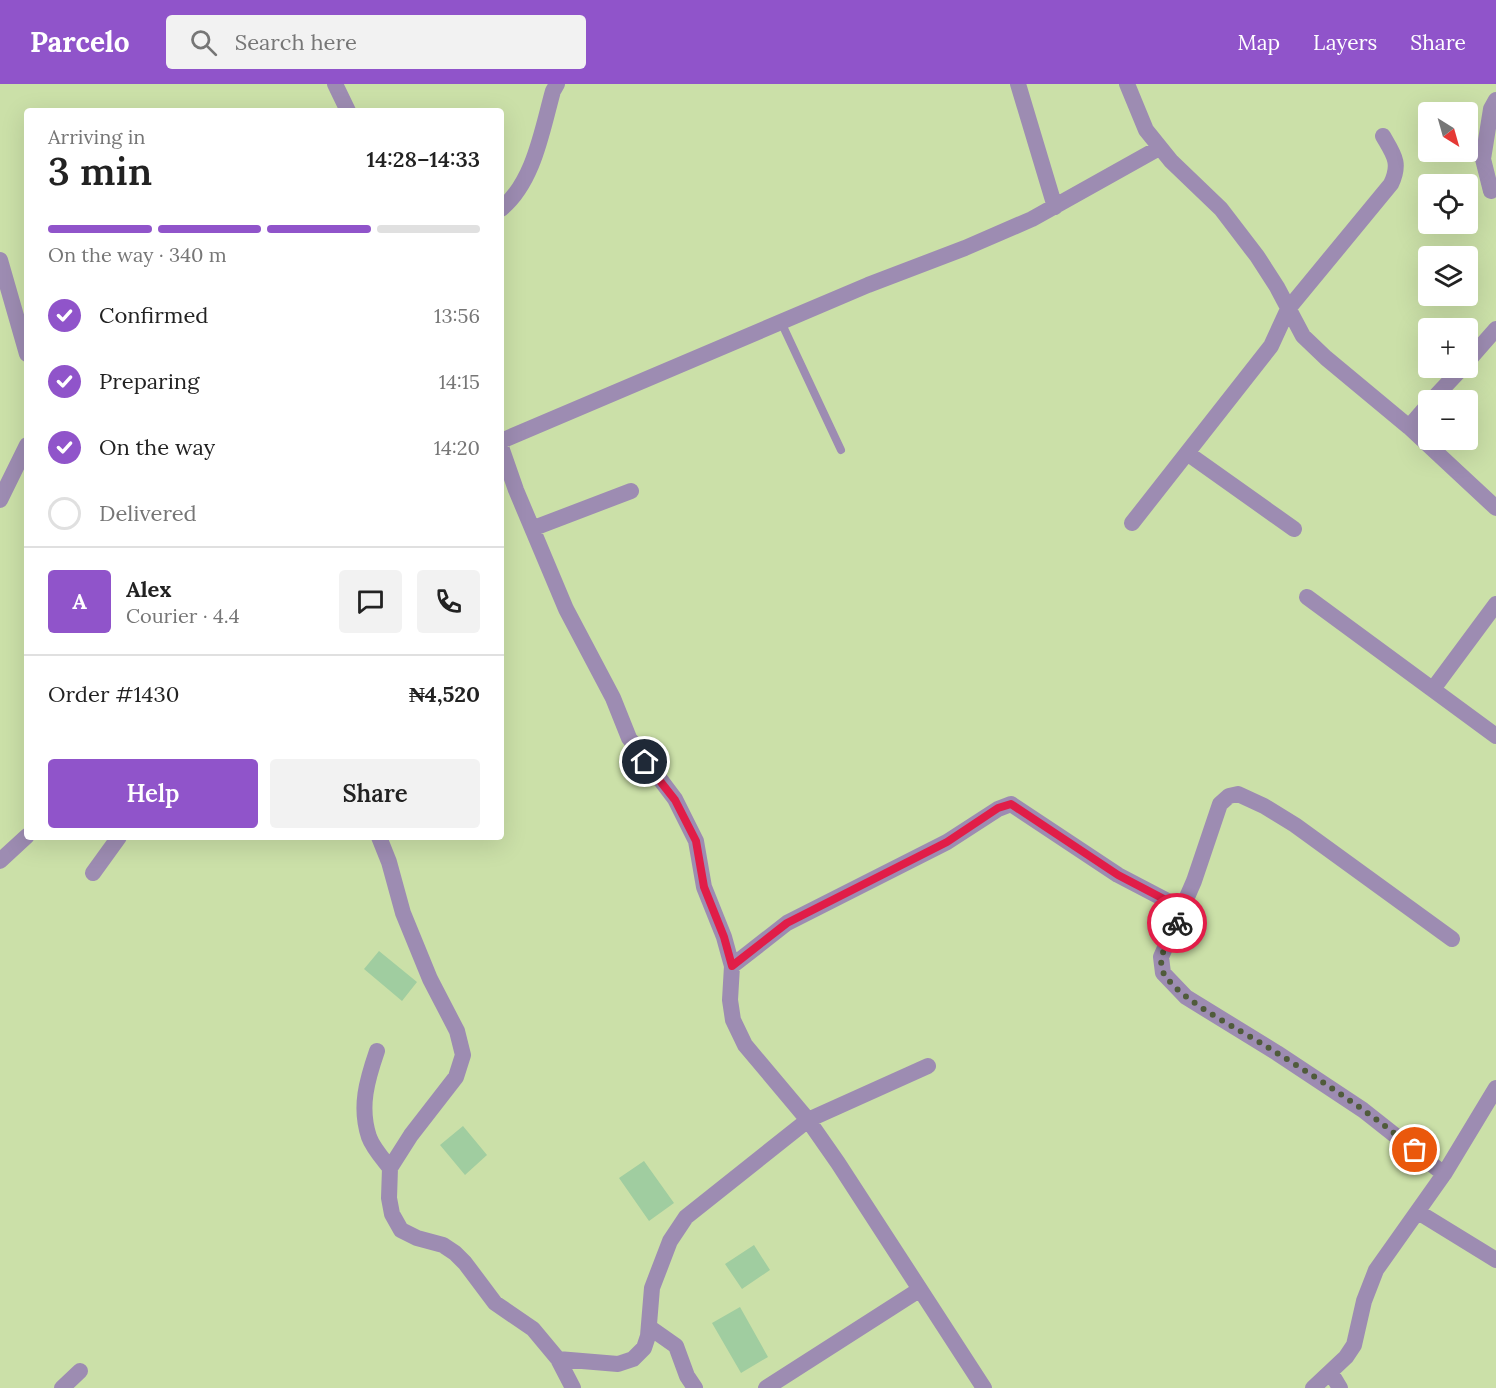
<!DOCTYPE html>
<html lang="en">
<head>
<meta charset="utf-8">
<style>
	:root { --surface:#fff; --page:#f2f2f2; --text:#222; --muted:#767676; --line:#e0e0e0; --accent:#9054ca }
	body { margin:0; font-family:Lora,serif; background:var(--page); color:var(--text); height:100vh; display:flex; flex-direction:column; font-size:22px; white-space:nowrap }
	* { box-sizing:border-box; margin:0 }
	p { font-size:20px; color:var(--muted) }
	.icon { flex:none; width:33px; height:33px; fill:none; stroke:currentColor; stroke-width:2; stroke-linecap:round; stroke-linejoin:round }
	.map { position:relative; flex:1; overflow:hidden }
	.panel { position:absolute; left:24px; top:24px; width:480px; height:732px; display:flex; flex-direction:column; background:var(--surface); border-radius:6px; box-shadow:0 6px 24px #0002 }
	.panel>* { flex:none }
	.needle { width:39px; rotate:143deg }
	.controls { position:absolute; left:1418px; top:18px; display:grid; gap:12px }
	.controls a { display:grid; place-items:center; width:60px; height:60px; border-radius:6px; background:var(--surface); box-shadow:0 6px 24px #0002; font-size:30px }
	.pin { position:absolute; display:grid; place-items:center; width:51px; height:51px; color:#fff; margin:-26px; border:3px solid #fff; border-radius:50%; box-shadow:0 2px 6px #0007 }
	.courier { position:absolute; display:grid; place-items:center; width:60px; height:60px; margin:-30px; border:4px solid #e11d48; border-radius:50%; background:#fff; color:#222; box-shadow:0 2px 8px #0007 }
	.overview em { font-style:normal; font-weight:600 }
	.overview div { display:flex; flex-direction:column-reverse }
	.overview { display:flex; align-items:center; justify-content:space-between; height:102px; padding:0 24px }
	h1 { font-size:39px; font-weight:600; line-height:45px }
	.bar { display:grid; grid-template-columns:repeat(4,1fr); gap:9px 6px; align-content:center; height:72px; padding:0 24px }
	.bar i { height:8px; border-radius:4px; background:var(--line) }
	.bar .current { background:var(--accent) }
	.bar p { grid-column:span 4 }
	.line { display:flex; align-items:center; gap:15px; padding:0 24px; border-top:2px solid var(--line) }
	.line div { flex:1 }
	.round { display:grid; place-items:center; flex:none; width:63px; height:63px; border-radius:6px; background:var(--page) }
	ol { padding:0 24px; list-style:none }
	li { display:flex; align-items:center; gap:18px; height:66px }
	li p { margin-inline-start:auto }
	li .icon { padding:6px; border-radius:50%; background:var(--accent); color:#fff; stroke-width:4 }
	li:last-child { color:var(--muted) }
	li i { width:33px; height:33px; border:3px solid var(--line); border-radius:50% }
	.cta { display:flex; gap:12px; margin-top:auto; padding:12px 24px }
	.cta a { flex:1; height:69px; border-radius:6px; background:var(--accent); color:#fff; font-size:24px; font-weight:600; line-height:69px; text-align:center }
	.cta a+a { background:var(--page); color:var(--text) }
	header { display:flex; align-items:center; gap:36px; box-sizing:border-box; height:84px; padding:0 30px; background:var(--accent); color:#fff }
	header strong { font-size:28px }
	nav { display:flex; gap:33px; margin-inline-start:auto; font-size:21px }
	.search { width:420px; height:54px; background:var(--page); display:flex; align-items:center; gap:15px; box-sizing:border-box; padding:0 21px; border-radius:6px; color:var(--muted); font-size:22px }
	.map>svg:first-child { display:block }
</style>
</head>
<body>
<header>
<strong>Parcelo</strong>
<div class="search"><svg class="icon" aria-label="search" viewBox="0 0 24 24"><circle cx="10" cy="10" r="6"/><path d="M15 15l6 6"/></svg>Search here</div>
<nav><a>Map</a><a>Layers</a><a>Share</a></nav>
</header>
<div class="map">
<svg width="1496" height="1304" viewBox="0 0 1496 1304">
	<rect width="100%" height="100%" fill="#cbe0a8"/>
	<path fill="#a0cda0" d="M379,867L417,898L402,917L364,885Z
		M463,1042L487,1071L465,1091L440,1061Z
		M644,1077L674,1119L649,1137L619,1094Z
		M754,1161L770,1186L742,1205L725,1180Z
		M740,1223L768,1273L741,1289L712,1239Z"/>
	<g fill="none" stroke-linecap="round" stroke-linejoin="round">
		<path stroke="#9d8cb2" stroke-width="8" d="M781,238L841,366"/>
		<path stroke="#9d8cb2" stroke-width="16" d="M335,0L348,27
			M1018,0L1055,123
			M1127,0L1146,46L1171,77L1221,125L1257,172L1277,203L1303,252L1326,274L1409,343L1496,424
			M1491,107L1483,75L1491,25L1496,16
			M501,125C534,98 542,46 553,7L557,0
			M0,176L27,270
			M1467,278L1496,245
			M1432,316L1462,284
			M1409,343L1428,321
			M501,357L868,201L965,164L1032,135L1159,64
			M501,363L516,406L566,525L613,614L629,654L675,715L696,757L704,803L724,853L732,882L730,916L733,936L745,961L808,1036L838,1079L984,1304
			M1187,369L1294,445
			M0,416L27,361
			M1132,439L1271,262L1288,225L1391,100C1401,79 1394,71 1383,52
			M534,444L631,407
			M1307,513L1496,652
			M1433,605L1496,520
			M379,753L389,778L403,829L430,895L457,947L463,971L456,993L411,1051L390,1084L389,1114L392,1130L401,1146L417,1154L443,1161L455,1169L465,1179L495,1219L533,1245L558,1275L573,1304
			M0,777L27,752
			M93,789L119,753
			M732,882L787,839L947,758L998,725L1011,720L1118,791L1183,825
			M377,967C367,996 359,1023 369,1053C373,1064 383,1075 390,1084
			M1444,1090L1363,1026L1277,969L1186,913L1163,889L1161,873L1194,797L1220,720L1229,712L1238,710L1264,722L1295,741L1452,855
			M1418,1128L1496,1176
			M649,1243L676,1262L687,1292L695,1304
			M558,1275L618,1280L633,1275L644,1264L648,1252L652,1204L670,1157L686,1133L808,1036L928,982
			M1331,1289L1340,1304
			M62,1304L80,1287
			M766,1304L919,1206
			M1313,1304L1346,1273L1354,1261L1364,1217L1376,1186L1444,1090L1496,1004"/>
	</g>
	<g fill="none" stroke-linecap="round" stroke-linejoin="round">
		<path stroke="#505b3b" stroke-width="6" stroke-dasharray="0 10.8" d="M1177,839C1170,853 1155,875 1164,890C1182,918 1239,945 1269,964C1319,995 1370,1028 1415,1066"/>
		<path stroke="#e11d48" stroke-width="8" d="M645,678L675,716L696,757L704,803L724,853L732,882L787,839L947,758L998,724L1011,720L1118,791L1183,825L1177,839"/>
	</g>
</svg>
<div class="controls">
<a><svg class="needle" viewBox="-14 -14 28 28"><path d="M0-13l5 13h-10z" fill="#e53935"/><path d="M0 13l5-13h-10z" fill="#767676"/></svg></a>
<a><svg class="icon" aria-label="locate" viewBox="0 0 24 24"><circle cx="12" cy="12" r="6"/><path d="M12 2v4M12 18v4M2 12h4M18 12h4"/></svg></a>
<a><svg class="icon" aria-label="layers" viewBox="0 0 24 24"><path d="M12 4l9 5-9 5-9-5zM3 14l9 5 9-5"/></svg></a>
<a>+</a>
<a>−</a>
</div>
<div class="pin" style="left:1415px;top:1066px;background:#ea580c"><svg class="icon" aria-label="bag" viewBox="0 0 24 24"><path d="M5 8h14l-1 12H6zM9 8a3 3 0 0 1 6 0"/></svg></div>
<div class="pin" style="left:645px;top:678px;background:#1f2937"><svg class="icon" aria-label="home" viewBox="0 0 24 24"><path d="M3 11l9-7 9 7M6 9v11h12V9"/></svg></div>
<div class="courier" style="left:1177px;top:839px"><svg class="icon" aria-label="bike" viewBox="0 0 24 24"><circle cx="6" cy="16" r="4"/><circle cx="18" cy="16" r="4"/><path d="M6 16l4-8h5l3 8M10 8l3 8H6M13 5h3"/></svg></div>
<section class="panel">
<div class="overview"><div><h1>3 min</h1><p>Arriving in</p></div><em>14:28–14:33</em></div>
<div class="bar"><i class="current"></i><i class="current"></i><i class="current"></i><i></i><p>On the way · 340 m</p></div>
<ol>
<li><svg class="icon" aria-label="check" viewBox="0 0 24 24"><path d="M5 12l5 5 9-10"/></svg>Confirmed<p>13:56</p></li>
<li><svg class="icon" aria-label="check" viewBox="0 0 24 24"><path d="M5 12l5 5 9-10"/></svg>Preparing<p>14:15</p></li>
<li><svg class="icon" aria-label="check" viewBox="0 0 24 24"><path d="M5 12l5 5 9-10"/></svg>On the way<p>14:20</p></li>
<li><i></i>Delivered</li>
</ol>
<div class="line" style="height:108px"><b class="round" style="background:var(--accent);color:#fff">A</b><div><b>Alex</b><p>Courier · 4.4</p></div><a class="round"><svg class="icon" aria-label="chat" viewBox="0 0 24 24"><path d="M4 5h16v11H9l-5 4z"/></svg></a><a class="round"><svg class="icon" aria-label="phone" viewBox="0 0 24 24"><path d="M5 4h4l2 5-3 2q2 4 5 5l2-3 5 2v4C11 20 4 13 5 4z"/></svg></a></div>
<div class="line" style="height:78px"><div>Order #1430</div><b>₦4,520</b></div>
<div class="cta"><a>Help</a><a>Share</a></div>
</section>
</div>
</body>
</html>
